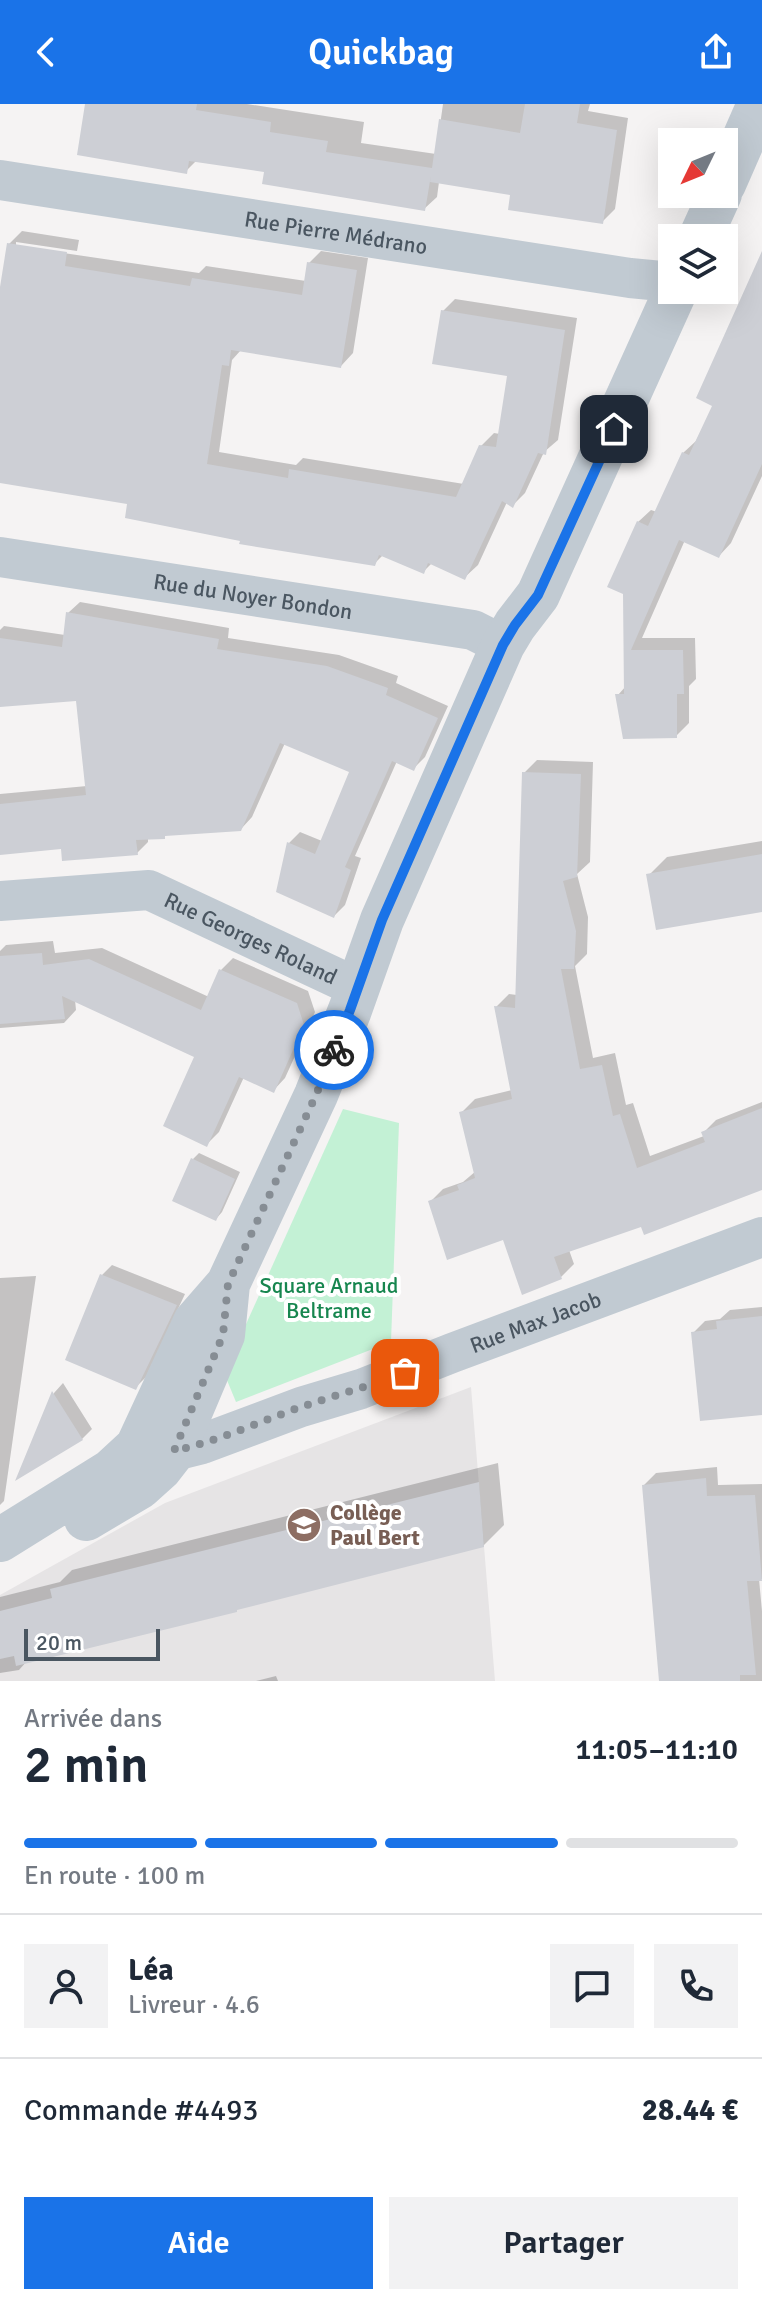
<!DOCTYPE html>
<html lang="fr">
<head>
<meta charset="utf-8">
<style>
	:root { --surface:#fff; --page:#f2f2f3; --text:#1f2937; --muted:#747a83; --line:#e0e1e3; --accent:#1a73e8 }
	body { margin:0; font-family:Signika,sans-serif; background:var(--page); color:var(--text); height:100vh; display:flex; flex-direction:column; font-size:30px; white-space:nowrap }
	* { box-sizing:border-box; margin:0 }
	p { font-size:26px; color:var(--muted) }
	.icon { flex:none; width:44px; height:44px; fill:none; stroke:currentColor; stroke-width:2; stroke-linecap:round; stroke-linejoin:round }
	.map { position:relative; height:1577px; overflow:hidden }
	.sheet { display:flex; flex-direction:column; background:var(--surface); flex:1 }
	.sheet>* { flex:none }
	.needle { width:52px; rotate:227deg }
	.buttons { position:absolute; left:658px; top:24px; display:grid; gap:16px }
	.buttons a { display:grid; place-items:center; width:80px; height:80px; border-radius:0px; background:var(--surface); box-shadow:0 8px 32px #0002; font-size:40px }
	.scale { position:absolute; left:24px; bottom:20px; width:136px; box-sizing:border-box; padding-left:8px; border:4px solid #4a5661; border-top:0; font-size:22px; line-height:28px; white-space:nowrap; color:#4a5661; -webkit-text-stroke:6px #fff; paint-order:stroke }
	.pin { position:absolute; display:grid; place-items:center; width:68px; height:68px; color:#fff; margin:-34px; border-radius:16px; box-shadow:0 4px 12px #0006 }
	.courier { position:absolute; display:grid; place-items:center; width:80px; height:80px; margin:-40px; border:6px solid #1a73e8; border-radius:50%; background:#fff; color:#222; box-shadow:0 2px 10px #0007 }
	.headline em { font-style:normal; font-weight:600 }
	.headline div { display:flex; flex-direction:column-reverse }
	.headline { display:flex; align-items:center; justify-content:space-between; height:136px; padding:0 24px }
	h1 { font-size:52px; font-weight:600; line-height:60px }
	.bar { display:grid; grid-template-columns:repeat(4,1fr); gap:12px 8px; align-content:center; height:96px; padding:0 24px }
	.bar i { height:10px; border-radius:6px; background:var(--line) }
	.bar .selected { background:var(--accent) }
	.bar p { grid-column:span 4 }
	.line { display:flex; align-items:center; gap:20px; padding:0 24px; border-top:2px solid var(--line) }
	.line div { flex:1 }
	.round { display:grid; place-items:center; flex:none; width:84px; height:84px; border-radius:0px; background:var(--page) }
	.cta { display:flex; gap:16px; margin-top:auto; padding:16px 24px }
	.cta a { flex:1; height:92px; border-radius:0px; background:var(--accent); color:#fff; font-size:32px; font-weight:600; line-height:92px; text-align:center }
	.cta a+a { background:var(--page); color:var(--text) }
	header { display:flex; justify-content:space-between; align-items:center; height:104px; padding:0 24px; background:var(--accent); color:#fff; font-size:36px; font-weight:600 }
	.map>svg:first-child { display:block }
</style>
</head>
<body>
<header><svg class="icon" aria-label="back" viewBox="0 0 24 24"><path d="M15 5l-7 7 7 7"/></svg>Quickbag<svg class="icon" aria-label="share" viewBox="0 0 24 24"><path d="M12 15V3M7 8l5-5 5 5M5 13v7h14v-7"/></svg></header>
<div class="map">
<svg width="762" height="1577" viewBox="0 0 762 1577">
	<rect width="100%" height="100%" fill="#f5f3f3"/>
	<path fill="#e6e4e5" d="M471,1283L495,1577H0V1491L165,1399Z"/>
	<path fill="#c3f1d5" d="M343,1005L399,1019L391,1238L236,1298L224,1269Z"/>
	<path fill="#0003" d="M87,0H247L364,18L361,39L436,50L443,0H590L588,7L628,14L615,105L602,118L513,90L439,78L437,93L424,105L266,67L197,56L186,67Z
		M22,127L79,136L77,147L16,138V142L199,169L206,162L306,177L309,159L321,147L368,154L353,249L341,262L241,246L232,256L219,348L296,361L303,354L464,380L481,342L494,329L500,330L509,270L443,207L455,195L577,214L558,336L544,348L525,389L513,401L507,398L478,461L465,473L432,459L423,468L383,451L374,460L242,435L129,398L0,377V191L9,140Z
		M762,163V372L731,439L719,452L685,436L642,534H695L696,575L689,582V619L676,632L618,591L626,582L638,418L651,406L657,408L683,349L696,337L715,301Z
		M80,498L229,524L228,534L339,551L398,572L396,579L448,602L425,653L414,664L397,657L355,752L361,754L345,801L334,812L278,787L289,739L300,728L322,737L352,667L285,639L252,713L241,725L167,730L164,733H148V738L137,749L63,743L0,749V690L87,682L78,595L0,601V526L4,522L65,531L68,509Z
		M537,656L593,658L590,758L577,770L588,813L587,850L575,862L593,954L615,949L626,1001L633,999L650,1052L704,1032L703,1029L716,1016L762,998V1084L642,1120L569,1146L574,1160L561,1173L504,1133L430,1098L443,1085L463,1078L476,1067L462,1008L475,995L512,986L496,903L509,890L517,891L524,669Z
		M762,737V806L649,771L667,753Z
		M53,837L55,849L102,844L209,893L221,866L233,854L308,887L315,908L285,974L273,987L244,973L219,1028L207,1040L197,952L75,896L76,906L64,919L0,924V847L6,841Z
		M199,1049L240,1068L222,1108L216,1115L193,1055Z
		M112,1161L185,1190L146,1273L136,1283L102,1171Z
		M36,1172L4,1397L0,1401V1174Z
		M762,1203V1309L694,1228L705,1217L720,1215L730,1206Z
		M63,1279L92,1325L82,1335L20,1372L54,1289Z
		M498,1359L504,1421L483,1442L27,1557L19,1566L0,1569V1493L60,1478L72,1466Z
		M717,1363L718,1381L762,1380V1475H759L762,1507V1577H661L644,1381L656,1369Z
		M276,1572L278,1577H256Z"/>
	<path fill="#cdcfd5" d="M85,0H197L196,6L271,18L270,28L328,37L326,48L432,64L439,15L520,29L525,0H580L577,19L617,26L603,120L508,106L510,91L430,78L431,71L425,107L262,80L264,68L189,57L187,70L77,51Z
		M7,139L67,148L65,162L190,182L192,174L302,191L307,158L357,166L341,264L231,246L229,262L222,261L207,360L288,374L289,365L456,393L479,341L496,343L507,272L432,260L441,206L565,226L546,351L538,349L513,404L502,397L465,476L428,459L424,470L379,451L375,462L239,440L240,437L125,414L127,400L0,379V183Z
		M762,147V360L719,454L679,436L631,546H683L684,590H677V634L623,635L615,590H624L623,490L607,483L637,417L648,422L682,348L689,351L712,302L696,294Z
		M66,508L219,535L217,545L327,562L388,584L386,591L438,614L414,667L392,657L345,763L351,766L334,814L276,788L287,738L315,750L349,668L280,639L241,727L165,732V735L136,736L138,751L62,757L61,745L0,751V700L86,691L76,597L0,603V534L62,543Z
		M522,668L581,670L577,773L563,777L576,827L574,865H561L580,965L602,961L613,1012L620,1010L637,1064L705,1038L701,1028L762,1004V1086L644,1131L641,1123L554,1153L562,1175L522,1191L503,1136L447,1156L428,1097L459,1086L457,1081L475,1074L459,1008L512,995L494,902L515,904Z
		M762,750V808L656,826L646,770Z
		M42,849L43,861L89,855L201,906L219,865L297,899L304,921L274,989L239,973L207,1043L163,1022L194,953L62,892L65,915L0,920V852Z
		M191,1054L235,1075L216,1117L172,1097Z
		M100,1170L177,1201L136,1286L65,1256Z
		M762,1212V1311L700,1317L691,1228L717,1225L716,1217Z
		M52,1287L83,1336L15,1377Z
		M706,1374L707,1392L755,1391L762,1477H747L756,1571H740V1577H659L642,1381Z
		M479,1378L484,1443L237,1506V1508L16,1562L14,1552L0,1555V1507L52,1494L50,1485Z"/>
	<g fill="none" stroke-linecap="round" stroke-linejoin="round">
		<g stroke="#c1cad2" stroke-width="40">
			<path id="s1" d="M0,76L630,174L672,178"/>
			<path id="s2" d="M0,453L473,526L503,541"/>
			<path id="s3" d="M0,797L149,786L358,884"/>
			<path id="s4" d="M174,1347L202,1340L301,1303L361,1285L452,1249L762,1133"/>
		</g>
		<path stroke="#c1cad2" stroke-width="44" d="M724,80L759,0
			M700,134L720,90
			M86,1415L140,1383L160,1365L174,1347L223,1231L228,1180
			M0,1436L111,1367L137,1343L195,1218L228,1180L316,991L350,906L382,816L503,541L515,521L538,491L676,186"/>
	</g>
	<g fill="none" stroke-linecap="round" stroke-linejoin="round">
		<path stroke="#868d94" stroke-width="8" stroke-dasharray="0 14.4" d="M334,946L316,991L228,1180L223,1231L174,1347C217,1337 257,1319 298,1304C333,1292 369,1282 405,1269"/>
		<path stroke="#1a73e8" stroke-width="10" d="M334,946L350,906L382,816L503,541L515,521L538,491L614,325"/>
	</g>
	<defs>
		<g id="school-disc" transform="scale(1.8)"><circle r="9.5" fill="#8d6e63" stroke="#fff"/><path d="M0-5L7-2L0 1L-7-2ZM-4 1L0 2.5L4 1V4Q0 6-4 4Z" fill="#fff"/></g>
	</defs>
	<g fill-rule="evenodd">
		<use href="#school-disc" x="304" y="1421"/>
	</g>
	<g text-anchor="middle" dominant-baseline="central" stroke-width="8" stroke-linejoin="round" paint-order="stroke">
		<g font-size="22" fill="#4a5661" stroke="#fff">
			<text stroke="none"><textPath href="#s1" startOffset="340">Rue Pierre Médrano</textPath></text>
			<text stroke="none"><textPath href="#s2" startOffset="256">Rue du Noyer Bondon</textPath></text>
			<text stroke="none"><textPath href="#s3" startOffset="262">Rue Georges Roland</textPath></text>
			<text stroke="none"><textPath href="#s4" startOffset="384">Rue Max Jacob</textPath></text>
		</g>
		<g font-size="22" fill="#17864f" stroke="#fff">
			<text x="329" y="1181">Square Arnaud<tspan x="329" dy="25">Beltrame</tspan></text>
		</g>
		<g font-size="22" font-weight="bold" fill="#785e54" stroke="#fff" text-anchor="start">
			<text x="330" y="1408">Collège<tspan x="330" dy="25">Paul Bert</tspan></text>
		</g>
	</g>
</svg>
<div class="buttons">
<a><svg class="needle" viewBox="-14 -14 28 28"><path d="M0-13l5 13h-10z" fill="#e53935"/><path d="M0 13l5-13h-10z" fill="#747a83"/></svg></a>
<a><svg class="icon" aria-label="layers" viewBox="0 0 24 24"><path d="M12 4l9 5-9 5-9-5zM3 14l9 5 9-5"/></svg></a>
</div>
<div class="scale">20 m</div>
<div class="pin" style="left:405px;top:1269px;background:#ea580c"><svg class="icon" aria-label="bag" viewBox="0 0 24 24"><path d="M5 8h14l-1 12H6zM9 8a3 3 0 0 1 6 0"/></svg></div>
<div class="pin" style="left:614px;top:325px;background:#1f2937"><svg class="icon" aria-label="home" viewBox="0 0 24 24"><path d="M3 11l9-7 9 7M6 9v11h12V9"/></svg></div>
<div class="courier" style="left:334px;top:946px"><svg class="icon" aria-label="bike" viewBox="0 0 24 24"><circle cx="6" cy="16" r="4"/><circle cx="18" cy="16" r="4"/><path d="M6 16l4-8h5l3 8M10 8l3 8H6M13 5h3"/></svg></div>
</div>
<section class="sheet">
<div class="headline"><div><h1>2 min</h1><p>Arrivée dans</p></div><em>11:05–11:10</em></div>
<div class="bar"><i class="selected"></i><i class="selected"></i><i class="selected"></i><i></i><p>En route · 100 m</p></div>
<div class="line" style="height:144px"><a class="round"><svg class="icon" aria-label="person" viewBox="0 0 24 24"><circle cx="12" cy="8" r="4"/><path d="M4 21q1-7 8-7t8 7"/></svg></a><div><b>Léa</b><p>Livreur · 4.6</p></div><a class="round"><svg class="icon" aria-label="chat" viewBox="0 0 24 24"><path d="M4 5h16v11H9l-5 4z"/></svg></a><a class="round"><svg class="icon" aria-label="phone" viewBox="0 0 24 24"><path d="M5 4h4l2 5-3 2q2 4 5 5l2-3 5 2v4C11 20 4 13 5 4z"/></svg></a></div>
<div class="line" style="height:104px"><div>Commande #4493</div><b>28.44 €</b></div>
<div class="cta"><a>Aide</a><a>Partager</a></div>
</section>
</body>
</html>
